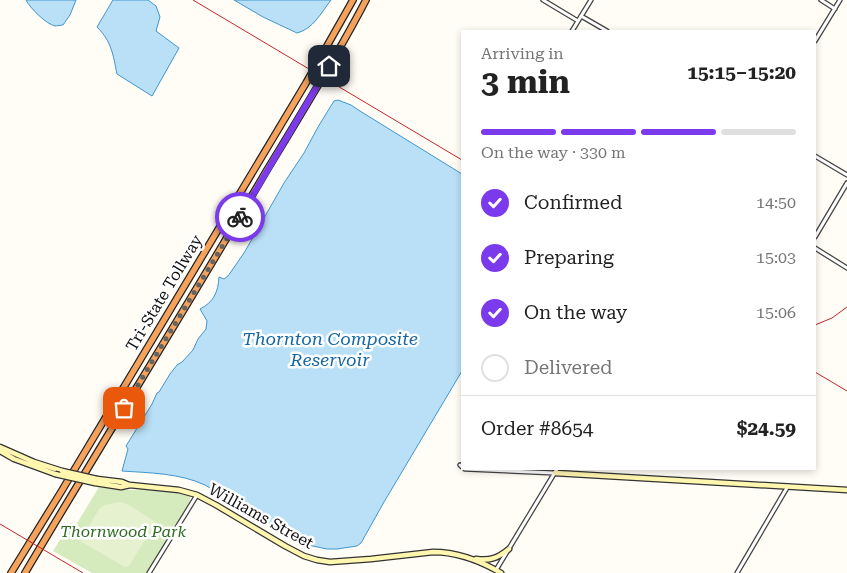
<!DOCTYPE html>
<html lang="en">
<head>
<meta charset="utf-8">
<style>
	:root { --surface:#fff; --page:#f6f6f6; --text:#222; --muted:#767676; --line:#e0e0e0; --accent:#7c3aed }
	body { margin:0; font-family:"Roboto Serif",serif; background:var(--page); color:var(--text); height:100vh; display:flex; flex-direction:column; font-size:19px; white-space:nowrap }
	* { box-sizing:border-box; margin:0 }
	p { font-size:16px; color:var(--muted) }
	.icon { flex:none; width:28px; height:28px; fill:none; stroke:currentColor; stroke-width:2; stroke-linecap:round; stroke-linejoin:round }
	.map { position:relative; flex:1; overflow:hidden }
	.panel { position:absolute; left:461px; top:30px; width:355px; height:440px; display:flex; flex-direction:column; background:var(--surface); border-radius:0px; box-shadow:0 2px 8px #0003 }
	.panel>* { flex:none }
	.pin { position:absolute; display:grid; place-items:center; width:42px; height:42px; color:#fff; margin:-21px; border-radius:10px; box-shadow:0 2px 8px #0006 }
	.courier { position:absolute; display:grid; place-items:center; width:50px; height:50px; margin:-25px; border:4px solid #7c3aed; border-radius:50%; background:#fff; color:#222; box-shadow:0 1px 6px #0007 }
	.overview em { font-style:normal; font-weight:700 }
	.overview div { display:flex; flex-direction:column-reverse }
	.overview { display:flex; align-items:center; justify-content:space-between; height:85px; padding:0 20px }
	h1 { font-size:32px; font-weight:700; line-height:38px }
	.bar { display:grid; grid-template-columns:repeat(4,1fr); gap:8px 5px; align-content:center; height:60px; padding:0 20px }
	.bar i { height:6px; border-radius:4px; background:var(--line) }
	.bar .current { background:var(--accent) }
	.bar p { grid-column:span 4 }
	.line { display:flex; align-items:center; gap:12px; padding:0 20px; border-top:1px solid var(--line) }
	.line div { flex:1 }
	ol { padding:0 20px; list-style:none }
	li { display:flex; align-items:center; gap:15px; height:55px }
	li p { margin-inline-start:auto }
	li .icon { padding:5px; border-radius:50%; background:var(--accent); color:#fff; stroke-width:4 }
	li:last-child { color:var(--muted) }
	li i { width:28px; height:28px; border:2px solid var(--line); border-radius:50% }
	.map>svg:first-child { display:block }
</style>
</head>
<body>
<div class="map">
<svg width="847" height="573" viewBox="0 0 847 573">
	<rect width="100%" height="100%" fill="#fffdf5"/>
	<path fill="#d5ebbd" d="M99,487L132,490L152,489H187C191,494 191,500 188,505L147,573H92L53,551L71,522L76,525Z"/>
	<path fill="#e6f2cf" d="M119,502L127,504L156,522L129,566L125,567L80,541L99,509L105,505Z"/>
	<path fill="#b9e0f7" stroke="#3f96cf" d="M26,0H76L70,15L63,25C62,25 56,26 55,26C46,24 30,8 26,0Z
		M113,0H148L156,6L160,17L156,31L179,48L152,96L117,74C113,55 112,42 97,27Z
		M234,0H331C321,13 313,29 297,33L263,17Z
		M338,100L351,105L360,111L462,174V371L384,502L361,543L357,546L337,549H327L308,545L290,536L205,485C179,473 150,473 122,471L128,449L126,446L152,404L157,393L159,392L170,374L177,365L182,362L193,350L198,339L206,329L207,321L200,309C214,302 218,292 219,277L224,279L228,276L244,253L284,183L304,153L318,127L334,101Z"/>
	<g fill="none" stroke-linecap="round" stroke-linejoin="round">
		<g stroke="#444" stroke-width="5.5">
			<path id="street" d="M543,0L578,21
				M821,0L835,9
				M581,16L607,31
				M572,31L591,0
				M815,41L840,0
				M815,156L847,175
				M815,237L847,183
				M815,248L847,268
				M460,465L462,467
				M465,469L554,473
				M496,570L557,469
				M149,573L197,495
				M737,573L788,486"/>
		</g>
		<g stroke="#333" stroke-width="7">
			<path id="secondary" d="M0,447L34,462L62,471
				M0,451L14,459L55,474
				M555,473L847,490
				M97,479L122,482L129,485
				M95,483L121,487L130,485L179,490L197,495L216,505L285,546L304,556L317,560L330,562L371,559L433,552C458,552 479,560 501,573
				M476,559C490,561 498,558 509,549"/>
		</g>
		<g stroke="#222" stroke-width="8">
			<path id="highway" d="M11,573L61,492L306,83L353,0
				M25,573C105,438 188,305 267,170C301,114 336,58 366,0"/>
		</g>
		<use href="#street" stroke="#fff" stroke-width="3"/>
		<use href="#secondary" stroke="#fff6b0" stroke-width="4.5"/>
		<use href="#highway" stroke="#f5a25d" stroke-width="5.5"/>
		<path stroke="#c4262e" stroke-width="1" d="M193,0L462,160
			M815,325L832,318L847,307
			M815,372L847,391
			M0,524L83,573"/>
		<g stroke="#333" stroke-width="7" stroke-linecap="butt">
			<path id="secondary-bridge" d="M62,471L97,479
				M55,474L95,483"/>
		</g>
		<use href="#secondary-bridge" stroke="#fff6b0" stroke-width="4.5"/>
	</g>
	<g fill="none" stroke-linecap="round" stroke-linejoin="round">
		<path stroke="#646461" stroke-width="5" stroke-dasharray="0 9" d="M124,408L240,217"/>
		<path stroke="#7c3aed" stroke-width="6" d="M240,217L329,66"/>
	</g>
	<g text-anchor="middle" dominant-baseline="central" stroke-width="5" stroke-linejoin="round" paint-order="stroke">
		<g font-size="16" fill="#111" stroke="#fff">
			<text transform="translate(164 293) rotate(-59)">Tri-State Tollway</text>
			<text transform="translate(261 516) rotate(29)">Williams Street</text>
		</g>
		<g font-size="16" font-style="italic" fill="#2f6b1f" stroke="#fff">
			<text x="123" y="531">Thornwood Park</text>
		</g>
		<g font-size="18" font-style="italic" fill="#1768a6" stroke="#fff">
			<text x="330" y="338">Thornton Composite<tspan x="330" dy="21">Reservoir</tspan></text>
		</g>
	</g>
</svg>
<div class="pin" style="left:124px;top:408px;background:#ea580c"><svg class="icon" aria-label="bag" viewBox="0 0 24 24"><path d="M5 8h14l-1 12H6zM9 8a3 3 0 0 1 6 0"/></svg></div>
<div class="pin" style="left:329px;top:66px;background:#1f2937"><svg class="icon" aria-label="home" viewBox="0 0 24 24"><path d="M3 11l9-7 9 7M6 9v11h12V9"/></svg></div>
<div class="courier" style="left:240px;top:217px"><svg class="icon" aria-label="bike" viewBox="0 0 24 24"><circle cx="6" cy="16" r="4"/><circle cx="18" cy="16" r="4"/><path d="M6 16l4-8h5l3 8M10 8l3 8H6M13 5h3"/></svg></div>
<section class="panel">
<div class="overview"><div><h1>3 min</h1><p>Arriving in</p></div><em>15:15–15:20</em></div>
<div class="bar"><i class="current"></i><i class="current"></i><i class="current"></i><i></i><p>On the way · 330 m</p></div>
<ol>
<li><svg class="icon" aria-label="check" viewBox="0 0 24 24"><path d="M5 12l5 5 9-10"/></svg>Confirmed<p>14:50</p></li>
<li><svg class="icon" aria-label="check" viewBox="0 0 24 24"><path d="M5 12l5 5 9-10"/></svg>Preparing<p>15:03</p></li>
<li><svg class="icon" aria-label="check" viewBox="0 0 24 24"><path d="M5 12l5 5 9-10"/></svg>On the way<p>15:06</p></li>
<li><i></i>Delivered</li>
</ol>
<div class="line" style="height:65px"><div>Order #8654</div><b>$24.59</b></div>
</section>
</div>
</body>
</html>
